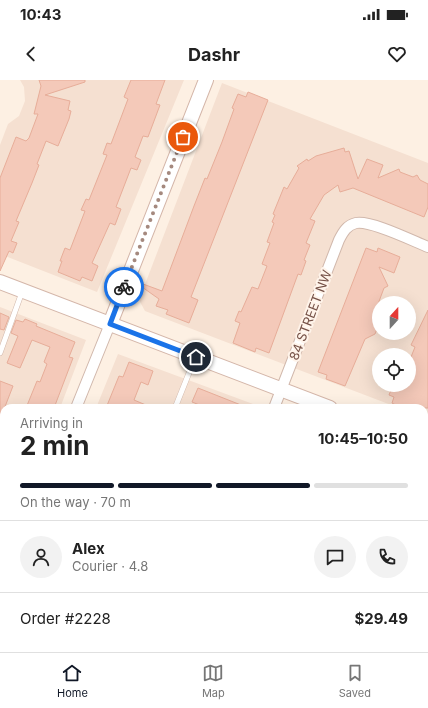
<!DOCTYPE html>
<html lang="en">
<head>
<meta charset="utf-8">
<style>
	:root { --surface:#fff; --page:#f2f2f2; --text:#222; --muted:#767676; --line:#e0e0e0; --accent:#111827 }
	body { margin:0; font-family:Inter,sans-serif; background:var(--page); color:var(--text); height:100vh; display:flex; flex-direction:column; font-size:15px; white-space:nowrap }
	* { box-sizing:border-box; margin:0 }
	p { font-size:13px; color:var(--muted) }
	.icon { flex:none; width:22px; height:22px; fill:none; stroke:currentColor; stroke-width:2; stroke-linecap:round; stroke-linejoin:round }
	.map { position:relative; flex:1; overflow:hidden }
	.side { position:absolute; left:0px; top:324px; width:428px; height:248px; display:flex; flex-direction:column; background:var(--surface); border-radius:12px 12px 0 0; box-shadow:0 4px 16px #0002 }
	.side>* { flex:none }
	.needle { width:26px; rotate:21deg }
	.buttons { position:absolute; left:372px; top:216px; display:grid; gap:8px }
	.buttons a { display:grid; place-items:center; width:44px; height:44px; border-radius:50%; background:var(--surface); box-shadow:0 4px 16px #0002; font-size:20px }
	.pin { position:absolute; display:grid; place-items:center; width:34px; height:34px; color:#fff; margin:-17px; border:2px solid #fff; border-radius:50%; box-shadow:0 1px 4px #0007 }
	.courier { position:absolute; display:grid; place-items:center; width:40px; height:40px; margin:-20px; border:3px solid #1a73e8; border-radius:50%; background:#fff; color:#222; box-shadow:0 1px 5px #0007 }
	.head em { font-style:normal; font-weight:700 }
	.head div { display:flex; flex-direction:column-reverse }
	.head { display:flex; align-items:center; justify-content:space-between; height:68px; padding:0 20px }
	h1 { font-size:26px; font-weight:700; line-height:30px }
	.bar { display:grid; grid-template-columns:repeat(4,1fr); gap:6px 4px; align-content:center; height:48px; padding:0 20px }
	.bar i { height:5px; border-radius:3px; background:var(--line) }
	.bar .active { background:var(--accent) }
	.bar p { grid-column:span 4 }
	.line { display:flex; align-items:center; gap:10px; padding:0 20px; border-top:1px solid var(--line) }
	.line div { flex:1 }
	.round { display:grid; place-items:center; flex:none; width:42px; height:42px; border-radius:21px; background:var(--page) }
	.status { display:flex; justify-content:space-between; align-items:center; height:28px; padding:0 20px; background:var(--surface); direction:ltr }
	.status svg { height:11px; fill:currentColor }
	header { display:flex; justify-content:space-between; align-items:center; height:52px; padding:0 20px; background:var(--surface); font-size:18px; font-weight:700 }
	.tabs { display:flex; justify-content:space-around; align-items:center; height:56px; border-top:1px solid var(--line); background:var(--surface); font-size:11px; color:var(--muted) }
	.tabs a { display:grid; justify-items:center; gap:2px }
	.tabs .active { color:var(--accent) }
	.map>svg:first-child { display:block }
</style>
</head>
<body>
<div class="status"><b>10:43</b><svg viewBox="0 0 49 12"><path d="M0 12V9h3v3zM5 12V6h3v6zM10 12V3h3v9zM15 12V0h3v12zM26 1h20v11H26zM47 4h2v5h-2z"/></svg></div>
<header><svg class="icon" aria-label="back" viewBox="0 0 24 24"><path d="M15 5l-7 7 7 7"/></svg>Dashr<svg class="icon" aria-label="heart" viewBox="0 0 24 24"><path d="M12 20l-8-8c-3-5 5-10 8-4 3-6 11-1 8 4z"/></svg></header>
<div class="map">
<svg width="428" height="572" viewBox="0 0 428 572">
	<rect width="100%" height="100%" fill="#fdf0e3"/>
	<path fill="#f5e0d1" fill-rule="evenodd" d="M20,0H184L97,212L0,174V65L8,44L19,36L25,21L24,7Z
		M222,3L428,83V339L424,337V328H399L145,231L139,220ZM379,223H409V253H379ZM379,275H409V305H379Z
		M0,227L86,260L60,328H4V463L0,470Z
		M118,274L253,324L255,328H96Z
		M424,388L428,390V572H302L292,568H424Z
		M0,509L4,512V568H83L89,572H0Z
		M188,568H278L275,572H185Z"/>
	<path fill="#f4c9b9" stroke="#e7ad99" d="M39,0H85V2L45,15L70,21L68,30L71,31L69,39L58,66L46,61L37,84L39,85L32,103L16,141L19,142L11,161L17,163L13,173L9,171L0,191V98L16,57L26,61L29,58L38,34H34L41,6Z
		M131,0H165L156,24L160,25L148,57L143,56L135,77L141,80L137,90L131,88L116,127L121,129L115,145L110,143L92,183L98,186L92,201L82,197L80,201L58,192L62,181H60L65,168L70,170L85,131L81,130L86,119L89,120L107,75L103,74L107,63L111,64L128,19L124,17Z
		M248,12L268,20L191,217L198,220L189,243L166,234L168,230L156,226L159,219L142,207L143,204L162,211L194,126L205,98L207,99L222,62L234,29L232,28L238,14L246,17Z
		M344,68L345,72L349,71L358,99L367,79L383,85L378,98L399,89L400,92L413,97L417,95L420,100L428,104V127L424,137L353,108L340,112L338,105L324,115L310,139L315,141L306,163L310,165L304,180L306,181L301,195L298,194L269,273L256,268L255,272L233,263L240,243L235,241L239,231L241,232L252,207L258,209L267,186L262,184L270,163L267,162L274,143L272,142L275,135L273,134L284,107L287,109L299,88L297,86L307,79L308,81L316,76Z
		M366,168L377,172L378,168L400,177L394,193L379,187L388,206L384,208L375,232L373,239L379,241V244L375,254L365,259L345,306L326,299L327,295L318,292Z
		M428,230V328H401L392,323L394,317L389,315L393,305H409V282L415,267L411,265Z
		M0,233L9,237L4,250L0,249Z
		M25,239L37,244L36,246L75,262L69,277L73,278L54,328H26L37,301L40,302L47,284L44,282L50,267L32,260L20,288L7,283L18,256L11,253L16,240L23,242Z
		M129,282L153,291L148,305L141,302L134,320L153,328H106L119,296L123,297Z
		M0,301L13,306L1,337H0Z
		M198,308L246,327L245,328H207L192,322Z"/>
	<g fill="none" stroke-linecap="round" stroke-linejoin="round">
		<g stroke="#d1b8ac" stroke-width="6">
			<path id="lane" d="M0,273L22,212
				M175,328L195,278"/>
		</g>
		<g stroke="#d1b8ac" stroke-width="12">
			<path id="street" d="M76,328L110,244
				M274,328L339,160C343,152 347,145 356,143C371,140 413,161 428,167
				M0,490L4,492
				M105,568L110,572
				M167,572L170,568"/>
		</g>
		<g stroke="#d4b6a9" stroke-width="16">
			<path id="secondary" d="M0,202L330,328
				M110,244L206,0
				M424,363L428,364"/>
		</g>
		<use href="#lane" stroke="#fff" stroke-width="5"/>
		<use href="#street" stroke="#fff" stroke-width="10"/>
		<use href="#secondary" stroke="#fff" stroke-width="14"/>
	</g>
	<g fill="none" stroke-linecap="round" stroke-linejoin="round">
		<path stroke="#a5897e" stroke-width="4" stroke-dasharray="0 7.2" d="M124,207L183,57"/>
		<path stroke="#1a73e8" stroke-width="5" d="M124,207L110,244L196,277"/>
	</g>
	<g text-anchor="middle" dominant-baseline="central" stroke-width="4" stroke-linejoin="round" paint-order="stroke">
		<g font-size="13" fill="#765248" stroke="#fff4ea">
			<text transform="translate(310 235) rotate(-69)">84 STREET NW</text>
		</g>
	</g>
</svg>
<div class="buttons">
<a><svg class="needle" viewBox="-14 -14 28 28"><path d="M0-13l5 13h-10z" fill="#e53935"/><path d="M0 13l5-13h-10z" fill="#767676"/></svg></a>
<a><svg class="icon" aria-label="locate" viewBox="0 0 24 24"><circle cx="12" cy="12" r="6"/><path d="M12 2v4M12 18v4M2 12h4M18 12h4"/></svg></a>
</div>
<div class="pin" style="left:183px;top:57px;background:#ea580c"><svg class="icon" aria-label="bag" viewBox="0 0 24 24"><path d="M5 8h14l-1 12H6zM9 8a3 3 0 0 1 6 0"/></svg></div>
<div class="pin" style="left:196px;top:277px;background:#1f2937"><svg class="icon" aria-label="home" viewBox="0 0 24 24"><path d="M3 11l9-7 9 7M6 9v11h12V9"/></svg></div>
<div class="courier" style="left:124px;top:207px"><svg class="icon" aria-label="bike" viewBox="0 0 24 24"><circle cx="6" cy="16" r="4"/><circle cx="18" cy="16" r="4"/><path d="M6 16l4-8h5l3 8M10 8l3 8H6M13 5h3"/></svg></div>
<section class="side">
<div class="head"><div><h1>2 min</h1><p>Arriving in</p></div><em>10:45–10:50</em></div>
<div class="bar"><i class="active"></i><i class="active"></i><i class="active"></i><i></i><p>On the way · 70 m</p></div>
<div class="line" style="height:72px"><a class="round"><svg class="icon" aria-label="person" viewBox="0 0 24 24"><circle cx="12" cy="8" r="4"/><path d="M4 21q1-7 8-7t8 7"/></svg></a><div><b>Alex</b><p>Courier · 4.8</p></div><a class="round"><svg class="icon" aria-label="chat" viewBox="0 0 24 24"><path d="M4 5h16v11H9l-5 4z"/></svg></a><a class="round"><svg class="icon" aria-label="phone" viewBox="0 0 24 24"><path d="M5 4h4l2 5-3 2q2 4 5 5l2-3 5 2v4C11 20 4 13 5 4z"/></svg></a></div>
<div class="line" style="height:52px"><div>Order #2228</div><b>$29.49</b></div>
</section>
</div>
<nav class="tabs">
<a class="active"><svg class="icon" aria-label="home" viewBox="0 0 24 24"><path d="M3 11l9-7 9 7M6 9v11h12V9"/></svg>Home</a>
<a><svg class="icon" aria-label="map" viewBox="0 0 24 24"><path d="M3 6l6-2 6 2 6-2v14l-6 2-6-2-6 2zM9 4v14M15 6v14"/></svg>Map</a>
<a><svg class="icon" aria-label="saved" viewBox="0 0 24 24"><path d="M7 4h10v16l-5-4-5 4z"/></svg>Saved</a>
</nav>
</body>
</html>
